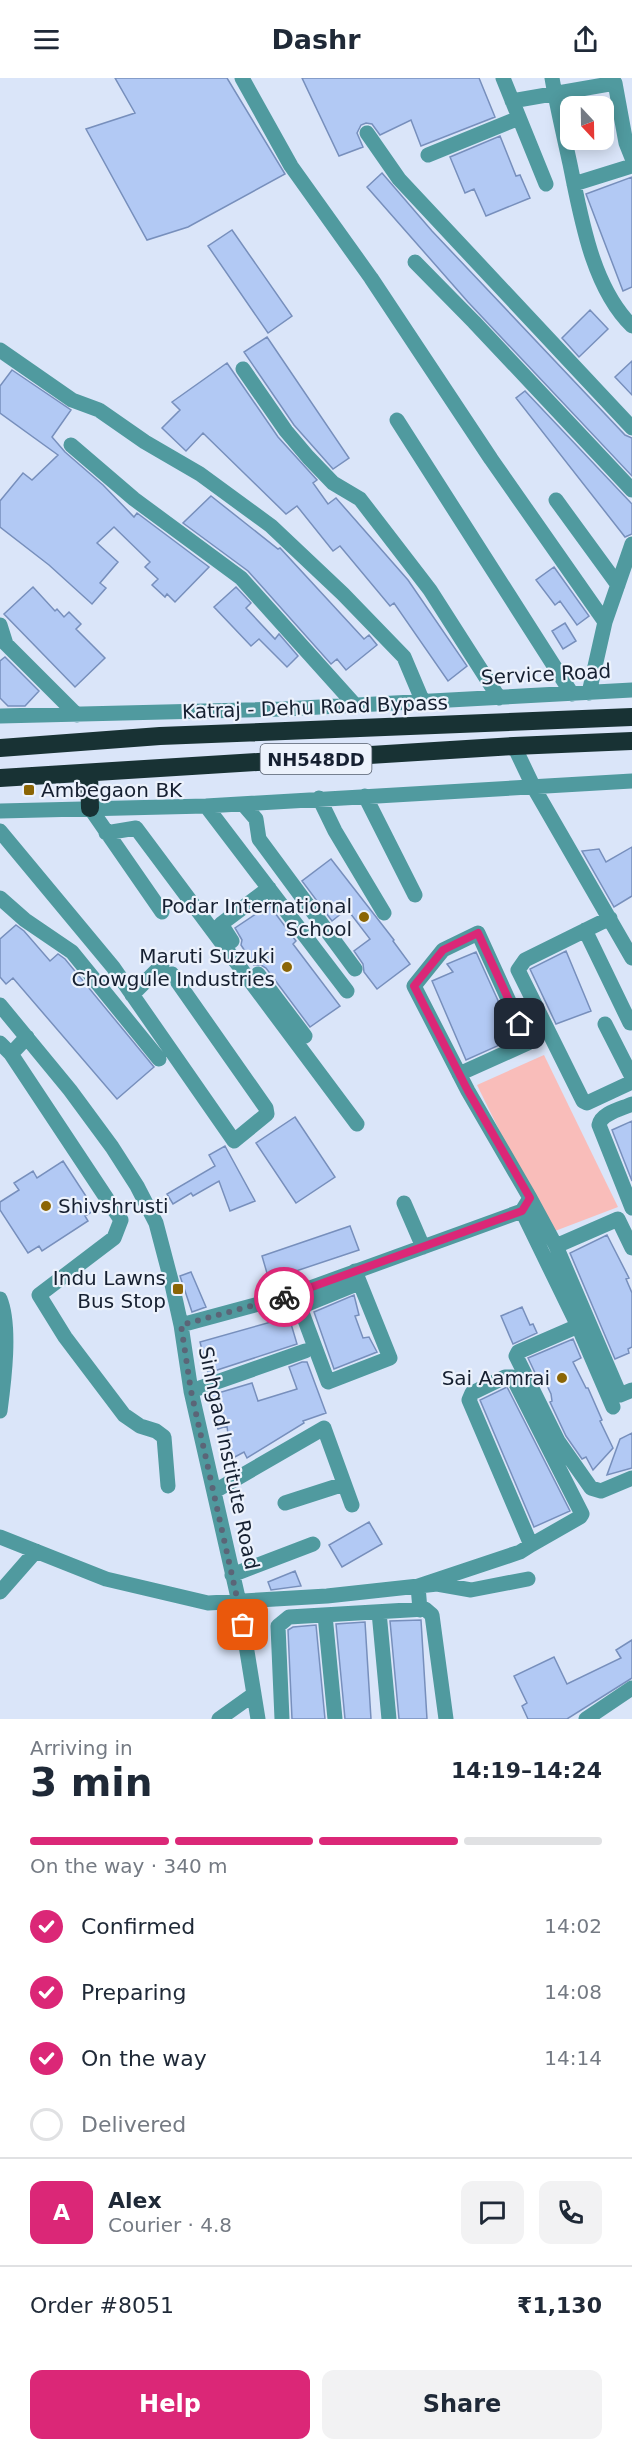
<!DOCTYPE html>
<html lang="en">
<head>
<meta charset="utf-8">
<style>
	:root { --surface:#fff; --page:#f2f2f3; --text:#1f2937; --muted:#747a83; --line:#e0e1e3; --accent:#db2777 }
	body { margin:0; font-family:"DejaVu Sans",sans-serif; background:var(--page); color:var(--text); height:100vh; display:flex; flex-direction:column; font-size:22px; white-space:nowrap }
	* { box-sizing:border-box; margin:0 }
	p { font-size:20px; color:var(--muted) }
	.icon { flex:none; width:33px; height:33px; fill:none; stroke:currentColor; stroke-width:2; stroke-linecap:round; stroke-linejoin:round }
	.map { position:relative; height:1641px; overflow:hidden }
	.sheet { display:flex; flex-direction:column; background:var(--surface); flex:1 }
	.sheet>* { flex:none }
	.needle { width:39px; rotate:158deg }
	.buttons { position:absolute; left:560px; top:18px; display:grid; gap:12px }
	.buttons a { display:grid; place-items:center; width:54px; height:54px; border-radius:12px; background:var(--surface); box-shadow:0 3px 15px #0003; font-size:30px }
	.pin { position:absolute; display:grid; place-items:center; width:51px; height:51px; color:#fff; margin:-26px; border-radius:12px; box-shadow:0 3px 9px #0006 }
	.courier { position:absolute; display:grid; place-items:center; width:60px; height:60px; margin:-30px; border:4px solid #db2777; border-radius:50%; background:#fff; color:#222; box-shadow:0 2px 8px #0007 }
	.overview em { font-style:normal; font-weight:800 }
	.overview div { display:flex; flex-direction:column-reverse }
	.overview { display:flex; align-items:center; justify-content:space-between; height:102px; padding:0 30px }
	h1 { font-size:39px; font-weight:800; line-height:45px }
	.bar { display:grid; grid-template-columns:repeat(4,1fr); gap:9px 6px; align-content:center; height:72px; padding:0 30px }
	.bar i { height:8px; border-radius:4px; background:var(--line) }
	.bar .on { background:var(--accent) }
	.bar p { grid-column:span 4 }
	.line { display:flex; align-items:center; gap:15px; padding:0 30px; border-top:2px solid var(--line) }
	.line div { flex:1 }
	.round { display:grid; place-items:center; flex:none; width:63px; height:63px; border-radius:12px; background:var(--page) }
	ol { padding:0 30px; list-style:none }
	li { display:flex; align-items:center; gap:18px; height:66px }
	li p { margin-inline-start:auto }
	li .icon { padding:6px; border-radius:50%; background:var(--accent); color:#fff; stroke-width:4 }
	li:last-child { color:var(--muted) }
	li i { width:33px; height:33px; border:3px solid var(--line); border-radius:50% }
	.primary-button { display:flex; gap:12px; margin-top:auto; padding:12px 30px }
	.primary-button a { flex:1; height:69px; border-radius:12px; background:var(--accent); color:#fff; font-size:24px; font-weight:800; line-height:69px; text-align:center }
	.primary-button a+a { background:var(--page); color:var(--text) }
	header { display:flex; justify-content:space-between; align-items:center; height:78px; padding:0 30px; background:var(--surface); font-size:27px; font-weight:800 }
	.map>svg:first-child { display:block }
</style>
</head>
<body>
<header><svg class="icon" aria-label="menu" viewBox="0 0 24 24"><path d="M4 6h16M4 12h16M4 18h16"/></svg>Dashr<svg class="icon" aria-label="share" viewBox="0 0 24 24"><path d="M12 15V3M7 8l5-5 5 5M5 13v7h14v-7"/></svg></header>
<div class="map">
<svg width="632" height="1641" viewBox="0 0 632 1641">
	<rect width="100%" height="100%" fill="#dae5f9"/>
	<path fill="#f9bdba" d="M544,977L618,1129L555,1153L513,1080L477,1007Z"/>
	<path fill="#b2c9f4" stroke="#778fbc" stroke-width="1.5" d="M115,0H227L285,96L188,149L147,162L86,51L135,35Z
		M302,0H479L495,39L421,68L411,42L380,57L372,46L366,45L361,47L357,55L363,69L339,78Z
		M500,58L516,98L520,97L530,120L486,138L474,111L465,115L450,79Z
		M382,95L432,153L625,357L632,360V398L468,224L367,109Z
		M632,99V209L623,213L586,116Z
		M232,152L292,238L268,255L208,168Z
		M590,232L608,251L579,279L562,260Z
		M267,259L349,380L333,391L294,347L244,274Z
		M632,283V317L615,299Z
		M227,285L278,359L317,402L313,405L328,426L336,420L408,502L467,588L448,603L394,525L390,528L340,468L333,473L297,428L286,436L203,355L186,373L162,350L180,332L172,324Z
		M12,292L71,332L52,359L65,374L103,407L134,439L137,435L209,489L175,524L167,516L165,519L152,507L158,501L145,489L150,484L114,449L97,465L118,484L100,505L106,510L92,526L49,487L0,449V423L23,395L32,402L58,377L0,335V308Z
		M525,313L632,426V456L625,459L516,320Z
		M211,418L278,471L280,470L364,561L369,557L377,567L346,592L337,581L331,586L248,493L183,445Z
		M554,489L589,538L577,547L560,523L555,527L536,502Z
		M33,509L55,533L57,531L64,539L69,534L81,546L76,551L105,580L75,609L4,536Z
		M236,509L251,525L246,530L275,561L279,556L298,578L287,589L259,561L251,568L214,529Z
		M565,545L576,563L563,571L552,553Z
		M5,579L39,613L25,628H8L0,620V583Z
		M632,769V818L614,829L582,773L599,771L606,784Z
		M331,781L394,862L393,863L410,886L377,911L364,894L363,886L354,873L370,861L347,831L332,843L302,803Z
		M269,827L296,863L293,866L340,928L310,949L266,890L261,887H254L241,867L242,862L235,850Z
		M16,847L24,853L50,883L58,876L65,881L154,989L117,1021L13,900L6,906L0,899V861Z
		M566,873L591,933L556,946L530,891Z
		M476,874L515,960L466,982L432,903L453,894L447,886Z
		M295,1039L335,1099L296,1125L256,1065Z
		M632,1043V1103L612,1052Z
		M225,1068L255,1123L230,1133L219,1103L193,1118L191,1115L173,1126L167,1116L215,1088L209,1077Z
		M63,1083L95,1132L85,1138L88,1143L42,1173L39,1168L28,1175L0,1132V1124L19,1112L14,1105L33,1093L37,1100Z
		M350,1148L359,1172L269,1202L262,1178Z
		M607,1157L629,1200L626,1201L632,1215V1269L628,1271L629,1275L615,1281L570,1175Z
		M191,1194L206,1229L192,1234L180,1198Z
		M354,1217L359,1237L355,1238L363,1260L369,1259L377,1274L334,1291L314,1234Z
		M522,1229L530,1247L533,1246L537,1255L513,1266L501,1238Z
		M289,1239L297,1266L208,1295L200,1264Z
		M573,1261L581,1280L573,1284L586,1310H588L602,1342L600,1343L613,1370L593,1392L586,1379L582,1381L566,1358L550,1324L552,1323L551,1316L542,1297L537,1299L528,1280Z
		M302,1284H307L326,1335L303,1343L304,1345L247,1380L244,1374L231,1381L227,1348L218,1351L208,1318L252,1305L258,1323L297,1311L289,1289Z
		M507,1309L570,1433L534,1449L480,1322Z
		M632,1355V1390L607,1397L620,1361Z
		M369,1444L382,1466L342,1489L329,1467Z
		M295,1493L301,1508L271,1512L268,1504Z
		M421,1542L427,1641H399L390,1543Z
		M365,1544L371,1641H345L336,1546Z
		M316,1547L325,1641H292L288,1552L293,1549Z
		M632,1562V1600L567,1641H528L522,1628L527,1625L514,1598L554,1579L567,1606L621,1580L616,1572Z"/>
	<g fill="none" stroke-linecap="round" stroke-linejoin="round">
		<path stroke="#509a9f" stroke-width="15" d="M242,0L291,88L371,200L491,381L605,544
			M503,0L546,106
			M552,0C557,29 564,58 570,86C581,139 592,209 632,248
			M512,23L615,5L626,65L632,80
			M367,55L399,101L632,350
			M428,77L519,40
			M574,106L632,88
			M415,184L474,244L632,412
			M0,272L72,322L99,332L145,364L200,396L271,448L343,516L404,579L423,624
			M243,291L286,353L308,379L333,405L360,421L430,512L499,620
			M397,342L572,616
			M71,367L134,421L241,500L355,627
			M556,422L618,507
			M0,547L6,566L77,637
			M589,615L605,544L632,466
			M0,638L283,631L632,612
			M514,668L534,710L632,880
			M365,718L415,817
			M319,720L335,753L384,835
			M243,726L256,741L259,761L355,891
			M206,728L347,913
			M90,730L162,834
			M0,733L206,728L632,703
			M0,753L113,889L234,1063L267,1036L266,1030L172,896
			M106,755L136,750L357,1046
			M0,820L25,842L72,874L159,981
			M610,840L525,882L518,892L583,1023L587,1025L632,1004
			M585,852L630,945
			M232,863L221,846L269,810
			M258,896L305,958
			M132,917L162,887
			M0,927L70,1012L112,1069L137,1108L156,1145L171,1202L181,1247L191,1313L239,1524L258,1641
			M605,946L632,999
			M27,959L11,976L121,1142L114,1160L39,1217L65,1259L124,1337L140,1348L156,1353L164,1359L168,1408
			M0,965L11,976
			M459,996L528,965L478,855L443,872L414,908L468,1013L530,1120L522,1133
			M632,1026C621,1031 601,1035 599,1047L632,1130
			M530,1120L556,1168L620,1317L632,1312
			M404,1125L423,1169
			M522,1133L578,1248
			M556,1168L618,1141L632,1170
			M355,1193L390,1280L328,1304L300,1229L359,1205
			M0,1221C11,1248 4,1303 0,1333
			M181,1247L288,1218L522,1133
			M191,1313L305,1273
			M613,1329L578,1248L518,1274L516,1278L558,1363L591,1410L601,1413L632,1400
			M215,1413L324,1350L352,1427
			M285,1425L344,1406
			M0,1459L106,1501L208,1525L327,1518L437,1506L471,1512L528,1501
			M232,1497L313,1466
			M0,1514L36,1473
			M420,1532L418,1508L520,1474L531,1467L469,1322L472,1315L505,1299H512L514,1302L582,1436L580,1439L531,1467
			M379,1534L389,1641
			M325,1537L335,1641
			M219,1641L254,1616
			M282,1641L278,1548L289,1539L425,1531L432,1537L446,1641
			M586,1641L632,1610"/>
		<path stroke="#183234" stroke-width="18" d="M0,670L160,658L632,639
			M89,696L90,730
			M0,700L514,668L632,663"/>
	</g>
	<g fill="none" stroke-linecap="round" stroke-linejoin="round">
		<path stroke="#5b6577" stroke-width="6" stroke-dasharray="0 10.8" d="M243,1547L191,1313L181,1247L284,1219"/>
		<path stroke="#db2777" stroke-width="8" d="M284,1219L522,1133L530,1120L468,1013L414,908L443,872L478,855L520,946"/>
	</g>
	<g fill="#8b6505" stroke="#ecf2fc" stroke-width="2">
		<rect x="23" y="706" width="12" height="12" rx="3"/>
		<circle cx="364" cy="839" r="6"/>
		<circle cx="287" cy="889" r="6"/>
		<circle cx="46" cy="1128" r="6"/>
		<rect x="172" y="1205" width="12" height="12" rx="3"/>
		<circle cx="562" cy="1300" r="6"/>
	</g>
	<g text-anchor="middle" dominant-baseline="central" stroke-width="4.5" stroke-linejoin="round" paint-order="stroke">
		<rect fill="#ecf2fc" stroke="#565f6e" stroke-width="1.5" x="260.5" y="666" width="111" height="30" rx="4.5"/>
		<g font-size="18" font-weight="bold" fill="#162031">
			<text x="316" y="681">NH548DD</text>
		</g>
		<g font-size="20" fill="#162031" stroke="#ecf2fc">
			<text transform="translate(546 596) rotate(-3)">Service Road</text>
			<text transform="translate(315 629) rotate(-2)">Katraj - Dehu Road Bypass</text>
			<text transform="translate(229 1380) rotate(78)">Sinhgad Institute Road</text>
		</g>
		<g font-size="20" fill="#162031" stroke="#ecf2fc" text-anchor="end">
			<text x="41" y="712" text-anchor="start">Ambegaon BK</text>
			<text x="352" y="828">Podar International<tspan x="352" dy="23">School</tspan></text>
			<text x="275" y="878">Maruti Suzuki<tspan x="275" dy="23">Chowgule Industries</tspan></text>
			<text x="58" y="1128" text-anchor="start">Shivshrusti</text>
			<text x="166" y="1200">Indu Lawns<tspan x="166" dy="23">Bus Stop</tspan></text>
			<text x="550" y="1300">Sai Aamrai</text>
		</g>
	</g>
</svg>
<div class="buttons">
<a><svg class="needle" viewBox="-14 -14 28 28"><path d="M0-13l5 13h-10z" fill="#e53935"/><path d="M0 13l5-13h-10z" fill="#747a83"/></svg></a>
</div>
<div class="pin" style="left:243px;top:1547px;background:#ea580c"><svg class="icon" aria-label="bag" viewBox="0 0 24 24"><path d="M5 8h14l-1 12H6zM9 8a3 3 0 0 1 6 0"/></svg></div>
<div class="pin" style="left:520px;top:946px;background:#1f2937"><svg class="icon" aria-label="home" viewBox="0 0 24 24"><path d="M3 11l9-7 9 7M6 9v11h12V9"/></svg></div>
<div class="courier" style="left:284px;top:1219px"><svg class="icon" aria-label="bike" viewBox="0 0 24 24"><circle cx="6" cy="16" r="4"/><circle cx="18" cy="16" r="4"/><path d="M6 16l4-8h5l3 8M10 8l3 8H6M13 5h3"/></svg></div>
</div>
<section class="sheet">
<div class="overview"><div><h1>3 min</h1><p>Arriving in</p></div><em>14:19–14:24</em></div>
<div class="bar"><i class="on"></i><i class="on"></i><i class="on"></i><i></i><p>On the way · 340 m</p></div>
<ol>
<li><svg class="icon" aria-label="check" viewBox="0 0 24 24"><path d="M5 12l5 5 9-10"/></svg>Confirmed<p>14:02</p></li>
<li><svg class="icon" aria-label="check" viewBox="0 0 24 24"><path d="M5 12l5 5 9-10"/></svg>Preparing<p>14:08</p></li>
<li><svg class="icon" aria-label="check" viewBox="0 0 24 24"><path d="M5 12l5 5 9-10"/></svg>On the way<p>14:14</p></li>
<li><i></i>Delivered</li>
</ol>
<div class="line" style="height:108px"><b class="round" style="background:var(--accent);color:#fff">A</b><div><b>Alex</b><p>Courier · 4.8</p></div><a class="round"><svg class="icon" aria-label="chat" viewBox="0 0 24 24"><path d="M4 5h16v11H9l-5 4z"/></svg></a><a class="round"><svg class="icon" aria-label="phone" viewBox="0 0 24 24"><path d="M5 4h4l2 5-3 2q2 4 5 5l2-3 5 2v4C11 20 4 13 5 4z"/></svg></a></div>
<div class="line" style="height:78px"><div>Order #8051</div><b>₹1,130</b></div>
<div class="primary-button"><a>Help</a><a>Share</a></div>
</section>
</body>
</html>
